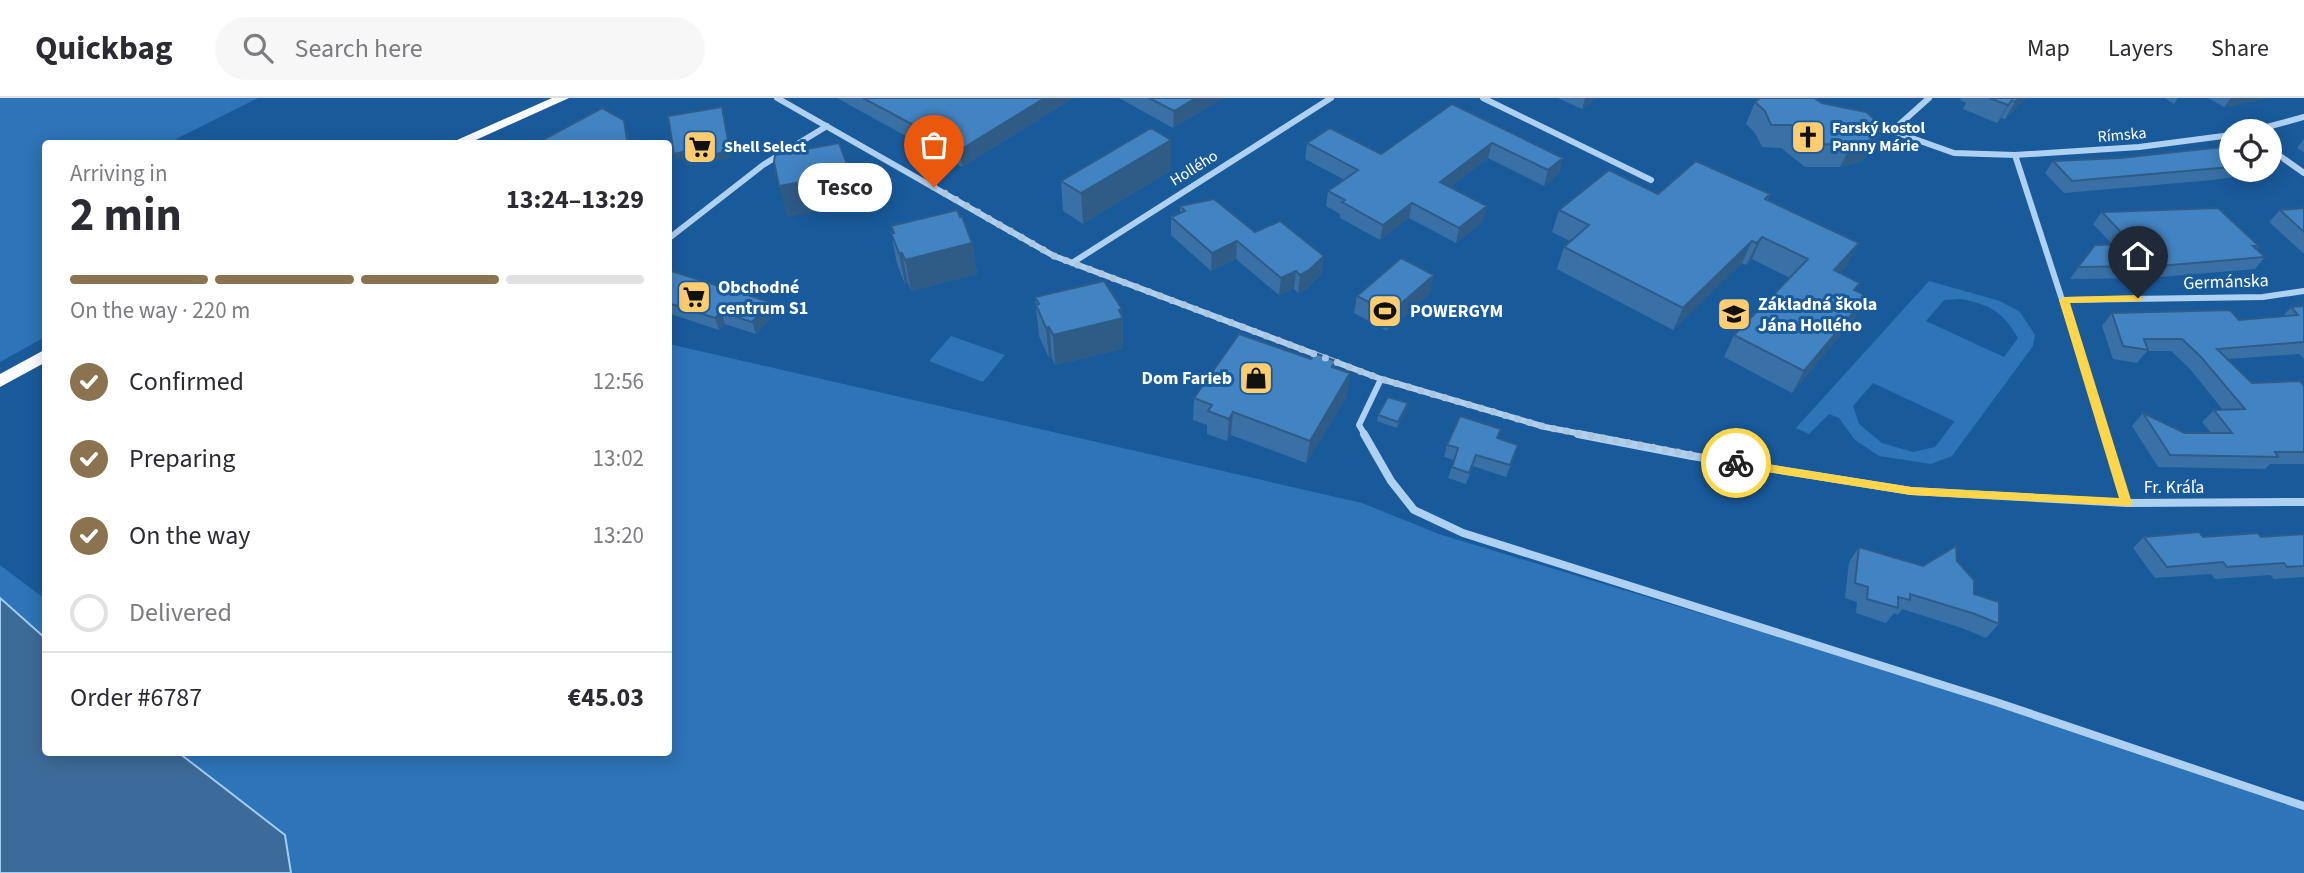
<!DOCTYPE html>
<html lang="en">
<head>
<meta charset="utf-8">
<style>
	:root { --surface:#fff; --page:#f7f7f7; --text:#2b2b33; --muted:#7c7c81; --line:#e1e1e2; --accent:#8a734e }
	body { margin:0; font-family:"Source Sans 3",sans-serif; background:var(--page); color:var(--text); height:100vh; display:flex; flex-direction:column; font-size:26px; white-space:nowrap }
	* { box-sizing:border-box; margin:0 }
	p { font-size:23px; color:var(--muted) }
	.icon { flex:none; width:38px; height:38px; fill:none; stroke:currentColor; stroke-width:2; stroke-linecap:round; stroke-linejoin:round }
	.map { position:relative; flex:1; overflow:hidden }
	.panel { position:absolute; left:42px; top:42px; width:630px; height:616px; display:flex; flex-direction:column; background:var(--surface); border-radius:7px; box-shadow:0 4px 18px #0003 }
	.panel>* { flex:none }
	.controls { position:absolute; left:2219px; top:21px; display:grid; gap:14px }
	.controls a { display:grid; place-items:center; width:63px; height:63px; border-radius:50%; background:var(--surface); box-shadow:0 4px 18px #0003; font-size:35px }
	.pin { position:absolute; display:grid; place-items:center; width:60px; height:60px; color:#fff; margin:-72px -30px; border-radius:50% 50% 50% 0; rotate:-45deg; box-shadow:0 0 7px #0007 }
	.pin .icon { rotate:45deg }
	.courier { position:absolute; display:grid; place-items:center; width:70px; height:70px; margin:-35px; border:5px solid #ffd54a; border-radius:50%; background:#fff; color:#222; box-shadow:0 2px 9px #0007 }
	.bubble { position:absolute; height:49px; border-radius:24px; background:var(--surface); box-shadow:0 4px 18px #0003; font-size:23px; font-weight:700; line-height:49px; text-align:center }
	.summary em { font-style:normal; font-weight:700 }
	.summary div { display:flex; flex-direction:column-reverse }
	.summary { display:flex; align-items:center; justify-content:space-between; height:119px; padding:0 28px }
	h1 { font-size:46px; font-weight:700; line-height:52px }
	.bar { display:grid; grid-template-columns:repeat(4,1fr); gap:10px 7px; align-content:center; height:84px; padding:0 28px }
	.bar i { height:9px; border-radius:5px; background:var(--line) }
	.bar .on { background:var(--accent) }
	.bar p { grid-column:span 4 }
	.line { display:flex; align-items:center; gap:18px; padding:0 28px; border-top:2px solid var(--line) }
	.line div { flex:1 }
	ol { padding:0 28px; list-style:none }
	li { display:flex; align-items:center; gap:21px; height:77px }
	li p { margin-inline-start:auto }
	li .icon { padding:7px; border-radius:50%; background:var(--accent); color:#fff; stroke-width:4 }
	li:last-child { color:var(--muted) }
	li i { width:38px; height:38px; border:4px solid var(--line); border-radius:50% }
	header { display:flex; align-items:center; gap:42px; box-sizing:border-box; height:98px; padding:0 35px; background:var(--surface); border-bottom:2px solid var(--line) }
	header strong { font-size:33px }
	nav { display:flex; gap:38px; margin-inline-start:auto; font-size:24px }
	.search { width:490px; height:63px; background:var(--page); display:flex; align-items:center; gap:18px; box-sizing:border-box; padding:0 24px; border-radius:38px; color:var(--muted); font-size:26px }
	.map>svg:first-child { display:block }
</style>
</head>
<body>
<header>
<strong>Quickbag</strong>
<div class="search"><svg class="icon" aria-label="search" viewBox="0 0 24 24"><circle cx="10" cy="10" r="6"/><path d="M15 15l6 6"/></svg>Search here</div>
<nav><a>Map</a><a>Layers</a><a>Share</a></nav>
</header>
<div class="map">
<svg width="2304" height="775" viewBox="0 0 2304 775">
	<rect width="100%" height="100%" fill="#195a9b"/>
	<path fill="#2d74b8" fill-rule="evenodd" d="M0,0H258L176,41L182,45L46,46L45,239L0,264Z
		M1929,183L2000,203L2020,214L2035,237L2033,248L1952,358L1931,366L1879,358L1855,342L1839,320L1829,316L1809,336L1796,330ZM1961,201C1991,207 2003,214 2018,240L2004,259L1926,223L1944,202ZM1873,285L1954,323V324L1935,349L1913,354L1882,345L1859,326L1853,308Z
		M951,238L1005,257L983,284L929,263Z
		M669,246L1362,405L1439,436L2084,632L2304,706V775H291L284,737L179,655L668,654Z
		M0,467L45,501V540L0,500Z"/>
	<path fill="#3d6b99" stroke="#a2cdf4" stroke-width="2" d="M0,500L45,540L46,654L179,655L285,737L291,775H0Z"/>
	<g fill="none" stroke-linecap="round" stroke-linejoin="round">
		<path stroke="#afd1f1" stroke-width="6" d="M777,0L1054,158L1381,281L1545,329L1587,337
			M1483,0L1651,82
			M1878,28L1954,55L2015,57L2139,49L2231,37
			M2252,33L2304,19
			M1891,34L1929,0
			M2270,51L2304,75
			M2015,57L2106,337
			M668,141L763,67L827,28
			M1072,165L1331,0
			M2064,202L2263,199L2304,193
			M1365,337L1359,327L1381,281"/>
		<path stroke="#afd1f1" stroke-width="8" d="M1364,336L1391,383L1414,412L1463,435L1993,603L2304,708
			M1578,336L1692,358L1911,393L2127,405L2304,404
			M2105,336L2127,405"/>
		<path fill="#fafcff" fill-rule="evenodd" d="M552,0H569L467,46H448Z
			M46,251V264L0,289V276Z"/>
	</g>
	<path fill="#3971a6" d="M837,0H1073L962,69Z
		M1119,0H1223L1173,30Z
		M1558,0H1596L1582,11Z
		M1961,0H2026L2005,21L2001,20L1997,25L1963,11L1966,5L1960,2Z
		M2165,0H2178L2174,6Z
		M2208,0H2267L2224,9Z
		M1755,4L1873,53L1860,64L1840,69H1805L1781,50L1762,49L1755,35L1746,26Z
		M1452,6L1563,60L1559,75L1544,88L1488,60L1450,89L1483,123L1456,145L1409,120L1380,142L1340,120V116L1326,108L1328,93L1345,82L1305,61L1307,45L1381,56Z
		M2304,41V54L2297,50Z
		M2231,48V72H2270V53L2280,62L2270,74L2213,82L2064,95L2045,75L2053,63L2120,60Z
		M1171,72L1083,126L1063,113L1061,83Z
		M1658,96H1770L1767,103L1859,145L1847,167L1840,175L1856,193L1855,220L1792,295L1724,259L1734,237L1790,180L1752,161L1746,167L1742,165L1673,232L1557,171L1564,149L1570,143L1552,134L1559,112Z
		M1180,108L1324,158L1321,176L1306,191L1298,195L1294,191L1279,197L1236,161L1211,173L1171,137V119L1180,116Z
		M2304,110V155H2303L2269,124L2280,112Z
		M2102,114L2259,148L2256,151L2265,159L2255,171L2149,180L2070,181L2095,147L2112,146L2093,126Z
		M891,128L972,145L977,176L911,193L908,185L905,186L897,166L891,135H893Z
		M668,172L774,217L756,236L725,226L719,232L668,215Z
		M1430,195L1387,233L1354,215L1357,198Z
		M1035,199L1122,211L1123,251L1055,267L1052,260H1049L1039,238Z
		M2304,208V261L2299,256L2228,261L2252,285L2304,288V366H2270L2265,371L2158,369L2132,328L2143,315L2185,335H2211L2202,324L2214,312H2223L2190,271L2171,253H2147L2137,265L2113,261L2102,228L2112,215L2239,222L2283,218L2291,209Z
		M1311,261L1336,263L1334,270L1347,298L1306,365L1231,337L1227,343L1207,336V327L1193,322L1194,300Z
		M1408,305L1407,311L1397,330L1377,323L1378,317Z
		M1501,331L1498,340L1514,359L1506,379L1473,368L1466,386L1448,380L1454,362L1444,359L1447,347Z
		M2304,436V479L2274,481L2270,477L2215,481L2211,476L2155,480L2133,450L2144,439H2261Z
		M1859,449L1923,468L1957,463L1974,496L1999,526L1986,540L1962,530L1902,511L1898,517L1894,515L1886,525L1856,515L1857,504L1845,500L1849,464Z"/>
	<path fill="#2e5c87" d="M1045,0H1073L962,69L960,52Z
		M1196,0H1223L1173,30L1174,13Z
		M1585,0H1596L1582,11Z
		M2019,0H2026L2005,21L2015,4Z
		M2231,0H2267L2224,9Z
		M2012,2L2001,20L1997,25L2008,7Z
		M722,9L732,60L687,68L685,62Z
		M624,22L628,34L630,46H622Z
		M1885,30L1873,53L1860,64L1840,69L1851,47Z
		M1171,42V72L1083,126L1081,95Z
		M1492,45L1488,60L1437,99L1440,84Z
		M683,54L685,60L676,62L674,56Z
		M1563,60L1559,75L1544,88L1548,72Z
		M848,69L855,99L853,100L854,106L787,119L779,88Z
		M1412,105L1409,120L1380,142L1383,127Z
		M1487,108L1483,123L1456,145L1459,130Z
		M1762,139L1752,161L1746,167L1757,145Z
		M1237,143L1236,161L1211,173L1212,155Z
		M1752,143L1742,165L1673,232L1683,210Z
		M972,145L977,176L911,193L905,162Z
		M1859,145L1847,167L1822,194L1834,172Z
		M899,155H902L908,185L905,186Z
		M1324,158L1321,176L1306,191L1298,195L1300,177Z
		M1296,173L1294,191L1279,197L1281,180Z
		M1434,177L1430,195L1387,233L1390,215Z
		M1867,198L1855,220L1792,295L1804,273Z
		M770,204L774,217L756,236L752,224Z
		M1122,211L1123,251L1055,267L1053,237Z
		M721,214L725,226L719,232L715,220Z
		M1049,229L1052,260H1049L1046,230Z
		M1350,275L1347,298L1306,365L1310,343Z
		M1408,305L1407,311L1397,330L1398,324Z
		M1233,314L1231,337L1227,343L1229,321Z"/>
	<path fill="#4283c1" stroke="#2e5c87" stroke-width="2" d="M863,0H1045L960,52Z
		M1149,0H1196L1174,13Z
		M1760,0H1814L1822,5L1866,14L1885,30L1872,42L1851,47L1816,46L1791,27H1771L1765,13L1755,4Z
		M1989,0H2019L2015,4L2012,2L2008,7Z
		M1452,6L1563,60L1548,72L1492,45L1440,84L1487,108L1459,130L1412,105L1383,127L1342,104L1345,102L1328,93L1358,72L1307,45L1330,30L1381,56Z
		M722,9L730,53L685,62L683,54L674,56L668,18Z
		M602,10L624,22L627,42L622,46H535Z
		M1151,30L1171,42L1081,95L1061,83Z
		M839,45L848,69H846L847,76L779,88L774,64L775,57Z
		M2231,48V69L2072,83L2053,63L2120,60Z
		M2270,53L2280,62L2270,64Z
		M1696,63L1770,96L1765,101L1859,145L1834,172L1860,185L1854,192L1867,198L1804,273L1734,237L1808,161L1762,139L1757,145L1752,143L1683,210L1564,149L1589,127L1559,112L1609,72L1658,96Z
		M1214,101L1255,134L1280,123L1324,158L1308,173L1300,177L1296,173L1281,180L1237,143L1212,155L1171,119L1185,113L1180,108Z
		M2218,110L2259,148H2253L2265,159L2159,168L2078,169L2095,147L2132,146L2102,114Z
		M2304,110V134L2280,112Z
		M957,112L960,119L962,118L972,145L905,162L902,155H899L891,135H894L891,128Z
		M1401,160L1434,177L1390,215L1357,198Z
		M668,172L770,204L752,224L721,214L715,220L668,205Z
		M1104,183L1122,211L1119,212L1123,220L1053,237L1049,229L1046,230L1036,207L1039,206L1035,199Z
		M2304,208V244L2217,251L2252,285L2300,283L2304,288V354H2275L2278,359L2170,357L2143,315L2185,335H2232L2214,312L2245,311L2201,259L2182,241H2144L2148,252L2123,248L2112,215L2230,212L2239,222L2298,217L2291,209Z
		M1239,236L1311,261L1315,255L1336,263L1332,269L1350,275L1310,343L1233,314L1229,321L1208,313L1212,307L1194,300Z
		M1388,299L1408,305L1398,324L1378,317Z
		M1460,318L1501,331L1497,340L1518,347L1510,367L1476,357L1469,375L1452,369L1458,350L1447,347Z
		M2199,434L2203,439L2258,435L2261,439L2304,436V468L2287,469L2284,465L2227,469L2223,464L2167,469L2144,439Z
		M1956,448L1957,463L1974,482V496L1999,504V526L1975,516L1910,496V502L1898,499V510L1867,501L1868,489L1855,485L1859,449L1923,468Z"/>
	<path fill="#ffd54a" d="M2138,197L2143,200L2141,203L2070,205L2132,405L2131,408L1911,397L1736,369L1731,365L1736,361L1911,389L2119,400L2059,202L2064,199Z"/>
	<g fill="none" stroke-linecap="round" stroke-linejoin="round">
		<path stroke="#aec5dc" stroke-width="7" stroke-dasharray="0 12.6" d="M934,89L1054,158L1381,281L1545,329L1736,365"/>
	</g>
	<defs>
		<g id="church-square" transform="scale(1.75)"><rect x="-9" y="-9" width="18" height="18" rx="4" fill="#ffcc70" stroke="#195a9b"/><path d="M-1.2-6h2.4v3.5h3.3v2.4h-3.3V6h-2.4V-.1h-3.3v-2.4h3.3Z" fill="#111"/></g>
		<g id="supermarket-square" transform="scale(1.75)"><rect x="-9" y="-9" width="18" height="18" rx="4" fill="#ffcc70" stroke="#195a9b"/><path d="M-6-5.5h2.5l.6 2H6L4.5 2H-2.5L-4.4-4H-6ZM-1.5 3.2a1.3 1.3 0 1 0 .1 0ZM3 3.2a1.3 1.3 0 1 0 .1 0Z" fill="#111"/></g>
		<g id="stadium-square" transform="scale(1.75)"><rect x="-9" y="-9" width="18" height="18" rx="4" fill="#ffcc70" stroke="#195a9b"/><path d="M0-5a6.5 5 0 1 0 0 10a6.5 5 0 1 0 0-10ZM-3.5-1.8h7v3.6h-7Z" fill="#111"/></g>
		<g id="school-square" transform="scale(1.75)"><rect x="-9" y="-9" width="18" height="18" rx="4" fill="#ffcc70" stroke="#195a9b"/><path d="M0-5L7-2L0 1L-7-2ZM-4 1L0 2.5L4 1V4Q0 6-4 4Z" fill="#111"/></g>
		<g id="shop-square" transform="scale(1.75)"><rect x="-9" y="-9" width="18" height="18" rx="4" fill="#ffcc70" stroke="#195a9b"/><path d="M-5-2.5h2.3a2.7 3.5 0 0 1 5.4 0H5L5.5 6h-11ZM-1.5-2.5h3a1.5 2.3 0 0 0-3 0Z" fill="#111"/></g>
	</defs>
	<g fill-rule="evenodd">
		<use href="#church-square" x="1808" y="39"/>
		<use href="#supermarket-square" x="700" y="49"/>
		<use href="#supermarket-square" x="694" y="199"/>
		<use href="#stadium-square" x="1385" y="213"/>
		<use href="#school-square" x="1734" y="216"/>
		<use href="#shop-square" x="1256" y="280"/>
	</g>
	<g text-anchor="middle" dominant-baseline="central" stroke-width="6" stroke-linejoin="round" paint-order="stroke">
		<g font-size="16" font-weight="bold" fill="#fff" stroke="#195a9b" text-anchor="start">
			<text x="1832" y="30">Farský kostol<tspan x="1832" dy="18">Panny Márie</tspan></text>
			<text x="724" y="49">Shell Select</text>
		</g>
		<g font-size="16" fill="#fff" stroke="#195a9b">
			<text transform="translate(2122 37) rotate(-5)">Rímska</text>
			<text transform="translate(1194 70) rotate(-32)">Hollého</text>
		</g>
		<g font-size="18" fill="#fff" stroke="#195a9b">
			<text transform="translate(2226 184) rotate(-2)">Germánska</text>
			<text x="2174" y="389">Fr. Kráľa</text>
		</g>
		<g font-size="18" font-weight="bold" fill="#fff" stroke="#195a9b" text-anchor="start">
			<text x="718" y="189">Obchodné<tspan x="718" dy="21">centrum S1</tspan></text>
			<text x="1758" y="206">Základná škola<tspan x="1758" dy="21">Jána Hollého</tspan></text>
			<text x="1410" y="213">POWERGYM</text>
			<text x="1232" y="280" text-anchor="end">Dom Farieb</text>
		</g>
	</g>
</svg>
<div class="controls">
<a><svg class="icon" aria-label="locate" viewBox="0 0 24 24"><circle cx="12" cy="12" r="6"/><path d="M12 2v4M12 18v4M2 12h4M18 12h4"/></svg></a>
</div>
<div class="pin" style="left:934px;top:89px;background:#ea580c"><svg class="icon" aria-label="bag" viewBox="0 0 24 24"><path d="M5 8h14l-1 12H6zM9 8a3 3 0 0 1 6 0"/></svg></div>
<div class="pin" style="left:2138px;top:200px;background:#1f2937"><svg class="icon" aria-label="home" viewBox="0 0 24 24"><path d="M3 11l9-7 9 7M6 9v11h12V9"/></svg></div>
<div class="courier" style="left:1736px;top:365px"><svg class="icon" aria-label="bike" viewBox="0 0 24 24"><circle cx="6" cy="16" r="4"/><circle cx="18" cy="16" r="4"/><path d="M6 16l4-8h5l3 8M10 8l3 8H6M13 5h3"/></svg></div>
<div class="bubble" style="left:798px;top:65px;width:94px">Tesco</div>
<section class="panel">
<div class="summary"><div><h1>2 min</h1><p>Arriving in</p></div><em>13:24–13:29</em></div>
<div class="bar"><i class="on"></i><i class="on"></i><i class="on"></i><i></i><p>On the way · 220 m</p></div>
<ol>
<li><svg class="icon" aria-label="check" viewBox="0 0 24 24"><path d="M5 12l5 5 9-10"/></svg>Confirmed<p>12:56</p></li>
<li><svg class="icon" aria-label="check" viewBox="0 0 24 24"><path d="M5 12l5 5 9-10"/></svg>Preparing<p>13:02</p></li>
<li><svg class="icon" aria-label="check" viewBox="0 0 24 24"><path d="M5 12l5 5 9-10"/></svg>On the way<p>13:20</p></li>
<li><i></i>Delivered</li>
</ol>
<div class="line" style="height:91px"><div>Order #6787</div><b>€45.03</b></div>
</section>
</div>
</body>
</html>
